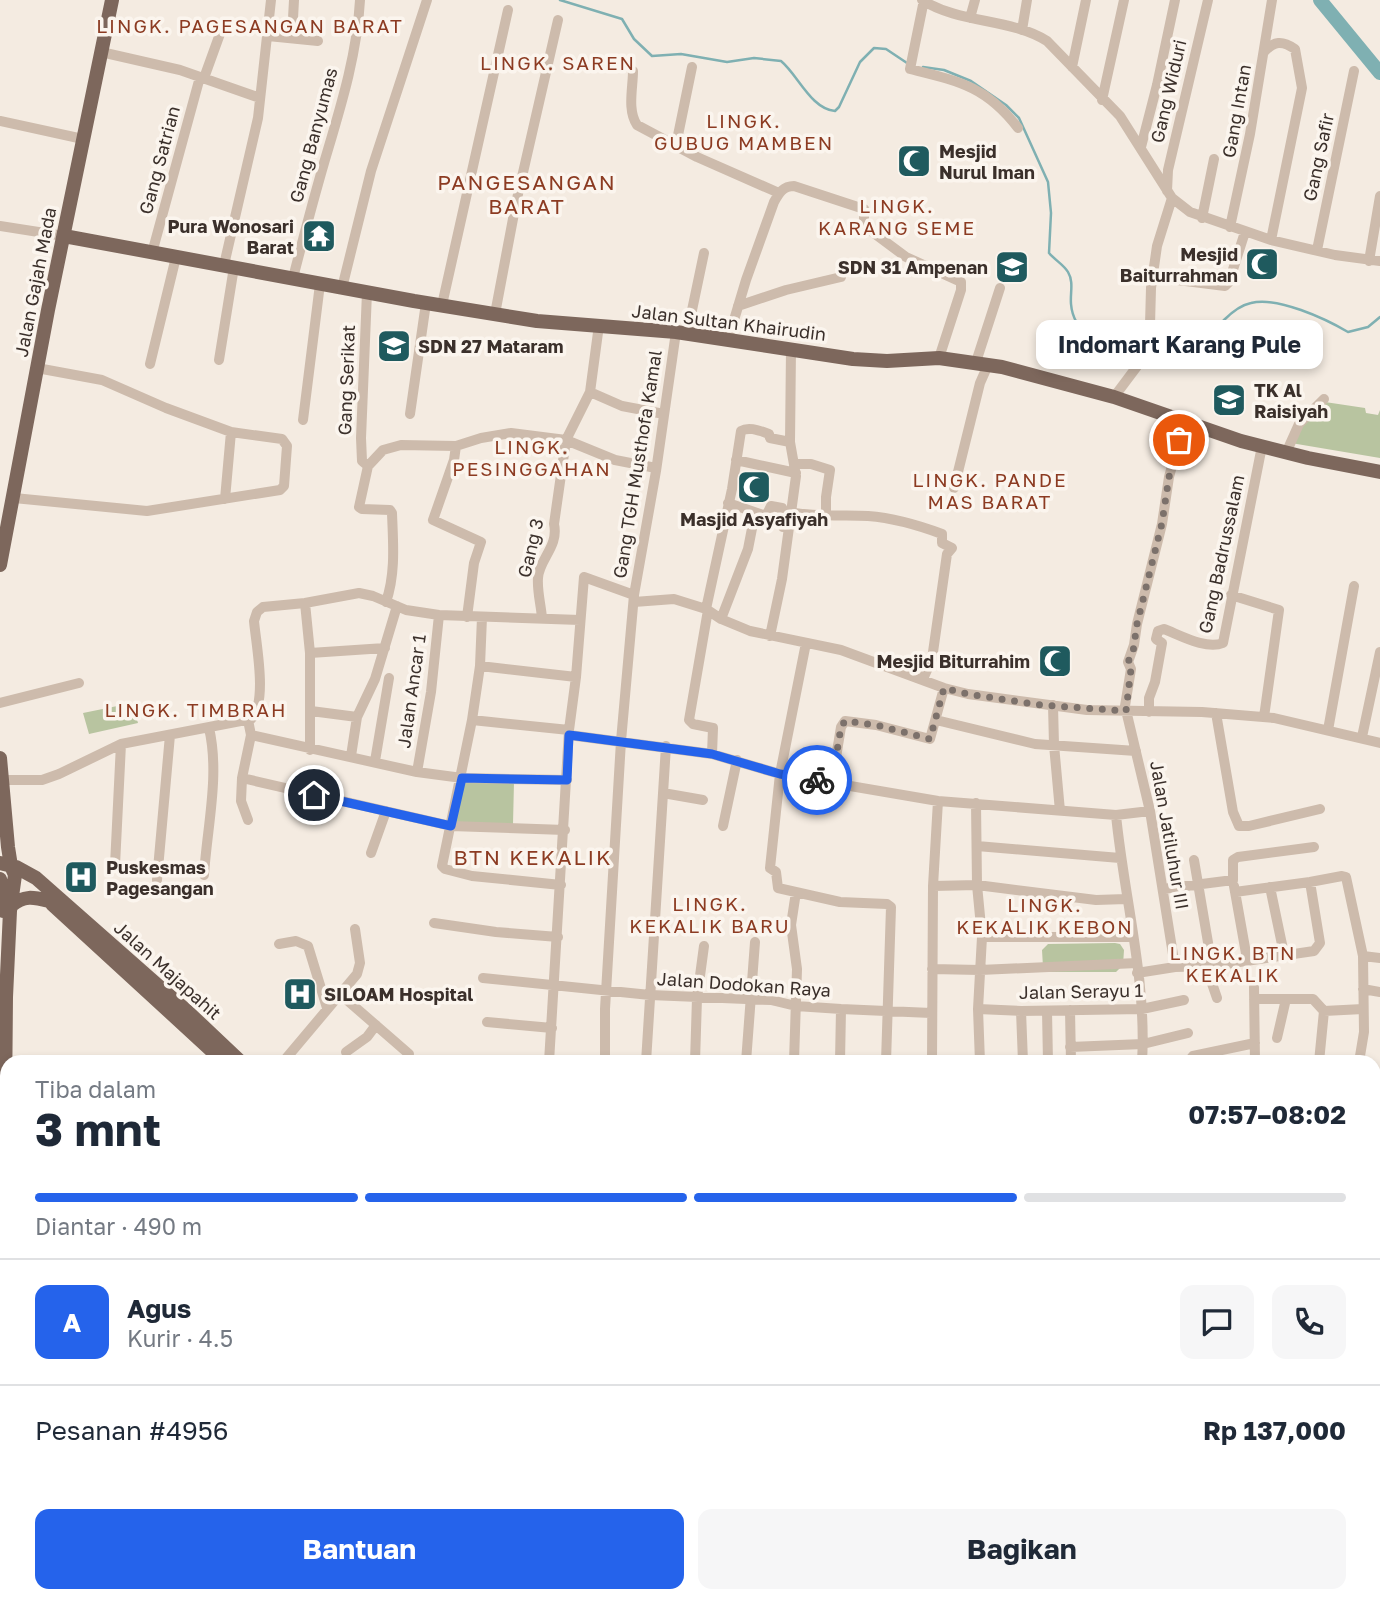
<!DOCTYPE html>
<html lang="id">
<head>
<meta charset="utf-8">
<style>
	:root { --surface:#fff; --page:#f6f6f7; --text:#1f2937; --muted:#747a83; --line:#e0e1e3; --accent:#2563eb }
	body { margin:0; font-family:"Golos Text",sans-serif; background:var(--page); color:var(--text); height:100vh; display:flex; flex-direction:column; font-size:26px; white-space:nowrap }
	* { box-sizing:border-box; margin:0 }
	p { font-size:23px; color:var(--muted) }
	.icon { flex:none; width:38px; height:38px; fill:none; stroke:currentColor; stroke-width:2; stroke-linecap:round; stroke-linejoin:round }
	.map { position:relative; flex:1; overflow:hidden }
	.drawer { position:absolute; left:0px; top:1055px; width:1381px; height:548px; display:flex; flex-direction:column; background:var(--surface); border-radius:21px 21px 0 0; box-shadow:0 4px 10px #0003 }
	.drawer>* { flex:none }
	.pin { position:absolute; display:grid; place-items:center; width:60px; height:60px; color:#fff; margin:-30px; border:4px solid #fff; border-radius:50%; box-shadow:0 2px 7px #0007 }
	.courier { position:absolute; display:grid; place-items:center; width:70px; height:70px; margin:-35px; border:5px solid #2563eb; border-radius:50%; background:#fff; color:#222; box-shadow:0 2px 9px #0007 }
	.bubble { position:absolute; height:49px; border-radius:14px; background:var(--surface); box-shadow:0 4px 10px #0003; font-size:23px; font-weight:700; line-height:49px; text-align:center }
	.overview em { font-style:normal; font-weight:700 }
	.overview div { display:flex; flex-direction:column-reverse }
	.overview { display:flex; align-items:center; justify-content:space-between; height:119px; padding:0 35px }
	h1 { font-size:46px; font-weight:700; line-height:52px }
	.bar { display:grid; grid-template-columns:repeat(4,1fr); gap:10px 7px; align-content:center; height:84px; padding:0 35px }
	.bar i { height:9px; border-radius:5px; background:var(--line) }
	.bar .active { background:var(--accent) }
	.bar p { grid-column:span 4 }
	.line { display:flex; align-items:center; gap:18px; padding:0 35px; border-top:2px solid var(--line) }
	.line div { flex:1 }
	.round { display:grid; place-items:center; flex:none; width:74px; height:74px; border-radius:14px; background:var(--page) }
	.button { display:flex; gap:14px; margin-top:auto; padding:14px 35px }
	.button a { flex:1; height:80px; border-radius:14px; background:var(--accent); color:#fff; font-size:28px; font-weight:700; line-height:80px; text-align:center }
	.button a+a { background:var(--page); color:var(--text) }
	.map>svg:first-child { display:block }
</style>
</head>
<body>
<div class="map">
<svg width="1380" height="1602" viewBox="0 0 1380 1602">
	<rect width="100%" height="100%" fill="#f4ebe1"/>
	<path fill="#b8c4a0" d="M1325,402L1365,408L1366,413L1378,415L1380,410V458L1291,443L1298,425Z
		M132,703L138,723L89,734L83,713Z
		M462,782H514L513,824H455Z
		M1115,943L1120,944L1124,950L1123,965L1116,972H1046L1043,967L1042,950L1048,944Z"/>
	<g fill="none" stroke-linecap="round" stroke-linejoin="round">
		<path stroke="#7fb0b2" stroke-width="2.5" d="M560,0L622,19L634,39L652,56L681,54L727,62L754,58L781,61C798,75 811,109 835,111L839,107L860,62L874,48L886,49L907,63
			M923,67L944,70L971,81L1006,105L1019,118L1048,182L1051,213L1049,253C1055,260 1064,265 1068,272C1074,282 1070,293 1071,304C1074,341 1112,344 1141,353
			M1147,355C1162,359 1178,367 1189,354L1195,357C1213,346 1211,333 1224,320C1232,312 1241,305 1251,303C1277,296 1326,319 1348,332L1368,327L1380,317"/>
		<path stroke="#7fb0b2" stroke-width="14" d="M1320,0L1380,73"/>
		<path stroke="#cdbbac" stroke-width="10" d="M922,0C960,24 1011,18 1047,41L1120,116L1172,198L1190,212L1271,240L1335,255L1380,261
			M924,0L910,69C958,81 986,86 1018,128
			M970,18L975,0
			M1022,30L1027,0
			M268,36L318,41
			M292,37L294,0
			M101,52L180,70L260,98
			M1264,52C1274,41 1282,40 1295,49L1302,88L1271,240
			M1072,67L1086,0
			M633,71C633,88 627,110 637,125L697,157L779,193
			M204,78L221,31
			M1102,100L1124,0
			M0,121L83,139
			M676,145L692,67
			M1141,147L1157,85L1175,0
			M1167,191L1168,170L1208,0
			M1202,218L1214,159
			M0,226L64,236
			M1230,227L1250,134L1272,0
			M1317,250L1354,71
			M152,253L200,77
			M1369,261L1380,196
			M224,265L258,118L271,0
			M1154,277L1225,286L1229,282L1245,232
			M293,278C303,239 313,201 324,163C340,109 357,56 360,0
			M342,288L371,171L427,0
			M367,292L361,438L362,461L368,466
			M442,305L508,10
			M738,306L786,290L841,277
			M495,314L516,203L558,20
			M687,334L704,253
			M728,340L746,280L774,202C779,193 783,186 794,186L864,209V222L867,228L906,257L961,282V290L939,358
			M219,360L234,267
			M976,362L1000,288
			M150,364L176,257
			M590,392L622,406L664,414
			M1114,397L1144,357L1150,325L1151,288L1157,246L1172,198
			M410,414L426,303
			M303,420L320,284
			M456,446L454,460L433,520L481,542L474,563L467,617
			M1286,453L1299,424L1324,399
			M736,460L796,473
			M794,464H811L830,470L826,497V516
			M954,488L980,383L988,365
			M14,498L147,511L280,490L284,486L287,446L282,439L231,432L166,408L102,380L37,368
			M225,499L231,432
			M728,503L766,516L771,506L782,508L783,527H789
			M791,512C817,518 842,514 868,516C894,518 918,525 942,534V543L952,548L947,554L932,659L923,679
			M1231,595L1279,610L1264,717
			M386,602C396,573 393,542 392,513L390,510L362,509L359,507L368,466L383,450L401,445L456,446L481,438L511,433L566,440L615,460L656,468
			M634,602L674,599L706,609L721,619L750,631L841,650L944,688L968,694L1087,710L1202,712L1274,718L1380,743
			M305,603L310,653V750
			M706,609L732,489L741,431C749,426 760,431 769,434L770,438L790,442
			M708,610L689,720L693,724L713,728L712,754
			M482,617L480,666L472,720L442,866L445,869L472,876L561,885
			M542,618C541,605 537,591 538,578C539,559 559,547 554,524L566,440L590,392L599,325
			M721,619L748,549L755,513
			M770,636L782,579L796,476L790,442L791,349
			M806,643L780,774L770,868L776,872L778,888L840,902L887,904L891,907L886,1062
			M310,653L385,648
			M480,666L576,677
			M0,703L79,683
			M1053,705L1054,745L1060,811
			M311,711L357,717
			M1149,712V698L1155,682L1162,643L1156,639L1158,631L1164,629C1180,635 1206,650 1223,643L1262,446
			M1216,713L1233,812L1239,826H1249L1320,809
			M248,720L251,735L242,778L451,826L565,830
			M472,720L569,730
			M936,720L1035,744L1136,751
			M1328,730L1354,586
			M251,735L417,772L462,778L567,780
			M569,735L712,754L780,774L938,801L1116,815L1150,811
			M1362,737L1380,652
			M351,756L357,717L375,679L397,606
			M375,761L389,678
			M417,772L431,692L439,615
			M242,778L241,801L248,820
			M3,780H42L59,774L121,744L251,719C268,703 256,644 254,621L257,612L263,607L305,603L359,593L373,596L406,610L439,615L580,620
			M832,782L841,727L845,721L876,725L930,739L944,688
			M663,793L703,800
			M976,803L977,885L982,937L978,1009L980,1062
			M1116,815C1124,897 1147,980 1142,1062
			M723,826L737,760
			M977,846L1120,858
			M371,853L386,811
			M1194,860L1212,966
			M115,865L121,744
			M204,875C207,827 220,775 209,728
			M157,880L170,735
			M933,886L977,885L1096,900L1126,899
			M1234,886L1247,959
			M1270,887L1284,954
			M1163,889L1233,880V860L1238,857L1314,847
			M1235,892L1310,882L1342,876L1346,877L1363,956L1364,1032L1359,1062
			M434,923L496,932L558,937
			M982,937H1133
			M279,944L296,941L308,946L327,1008
			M1363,956L1380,958
			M1206,966L1217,998
			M1175,967L1150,811L1125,706L1131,669L1128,662L1134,645L1137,624L1162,524L1169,477L1184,421
			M932,969L980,970L1137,963
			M1137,973L1175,967L1212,966L1314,951L1320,943L1310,882
			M483,978L650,995L771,1000L796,1006L841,1009L931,1013
			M1254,987L1255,1062
			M1363,989L1380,992
			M340,994L409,1054
			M1254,999H1313L1324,1011L1363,1009
			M978,1009L1021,1011L1142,1009L1184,1000
			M1070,1010L1071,1062
			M1021,1011L1023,1062
			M1047,1011L1048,1062
			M487,1022L552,1028
			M1277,1038L1286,999
			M1070,1047L1143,1044L1188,1033
			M346,1052L367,1037L376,1025
			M283,1062L357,974L360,963L355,929
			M549,1062L569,730L576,677L584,577L634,595
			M605,1062V1009L621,741L634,595L656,471L676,332
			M646,1062L666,746
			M695,1062L697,998L704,946
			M746,1062L755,942
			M794,1062L797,969L791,925L796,892
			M840,1062L841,1009
			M932,1062L933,886L938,801
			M1188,1062L1193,1056L1255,1043
			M1319,1062L1324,1011
			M1374,1106H1380
			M1374,1255L1380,1215
			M1374,1400L1380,1402
			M0,1461L7,1462
			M1374,1512L1380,1514
			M228,1596L249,1602
			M1070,1596L1091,1602
			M1210,1596L1236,1602
			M287,1597L291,1602
			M350,1602L352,1596
			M407,1602L408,1596
			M626,1602L627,1596
			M634,1602L635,1596
			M647,1602L648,1596
			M959,1602L960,1596
			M968,1602L969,1596
			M1017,1602L1019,1596
			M1115,1602L1117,1596"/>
		<path stroke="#7d675c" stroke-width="14" d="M64,236L414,301L537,321L676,332L853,359L887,361L939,358L1002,367L1114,397L1241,441L1308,458L1380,472
			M0,565L48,310L112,0
			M0,758L8,847L11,866L15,875L10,911L6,997L5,1103L0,1187
			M0,863L16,867L36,878L188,1012L241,1062
			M0,879L3,890V911
			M52,904L224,1062
			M11,906C24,895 33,897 49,901
			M825,1596L831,1602
			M846,1596L853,1602"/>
	</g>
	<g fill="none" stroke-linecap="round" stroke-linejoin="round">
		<path stroke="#7c716b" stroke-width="7" stroke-dasharray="0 12.6" d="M817,780L832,782L841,727L845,721L876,725L930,739L944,688L968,694L1041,705L1126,711L1131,669L1128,662L1133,652L1137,624L1162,523L1169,477L1179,440"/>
		<path stroke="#2563eb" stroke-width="9" d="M314,795L451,826L462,778L567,780L569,735L712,754L780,774L817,780"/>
	</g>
	<defs>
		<g id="mosque-square" transform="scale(1.75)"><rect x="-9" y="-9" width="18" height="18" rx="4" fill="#1f5a5e" stroke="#fbf5ee"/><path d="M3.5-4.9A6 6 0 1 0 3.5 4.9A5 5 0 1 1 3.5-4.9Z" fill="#fff"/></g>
		<g id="temple-square" transform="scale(1.75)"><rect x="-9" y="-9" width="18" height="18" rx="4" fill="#1f5a5e" stroke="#fbf5ee"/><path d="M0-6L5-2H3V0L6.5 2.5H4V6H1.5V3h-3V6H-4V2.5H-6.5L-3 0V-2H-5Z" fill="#fff"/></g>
		<g id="school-square" transform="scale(1.75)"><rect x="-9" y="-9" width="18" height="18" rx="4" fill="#1f5a5e" stroke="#fbf5ee"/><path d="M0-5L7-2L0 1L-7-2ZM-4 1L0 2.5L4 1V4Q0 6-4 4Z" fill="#fff"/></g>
		<g id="hospital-square" transform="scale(1.75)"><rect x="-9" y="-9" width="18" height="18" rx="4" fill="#1f5a5e" stroke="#fbf5ee"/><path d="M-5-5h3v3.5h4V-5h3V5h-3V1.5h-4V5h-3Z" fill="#fff"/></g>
	</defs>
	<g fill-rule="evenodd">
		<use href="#mosque-square" x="914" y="161"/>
		<use href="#temple-square" x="319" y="236"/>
		<use href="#mosque-square" x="1262" y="264"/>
		<use href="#school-square" x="1012" y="267"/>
		<use href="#school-square" x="394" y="346"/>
		<use href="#school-square" x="1229" y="400"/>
		<use href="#mosque-square" x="754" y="487"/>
		<use href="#mosque-square" x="1055" y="661"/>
		<use href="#hospital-square" x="81" y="877"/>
		<use href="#hospital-square" x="300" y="994"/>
	</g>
	<g text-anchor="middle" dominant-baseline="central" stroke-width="7" stroke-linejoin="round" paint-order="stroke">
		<g font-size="18" fill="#3b302b" stroke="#fbf5ee">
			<text transform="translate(1168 91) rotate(-77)">Gang Widuri</text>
			<text transform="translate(1236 111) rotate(-80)">Gang Intan</text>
			<text transform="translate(313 135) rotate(-75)">Gang Banyumas</text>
			<text transform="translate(1318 157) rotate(-78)">Gang Safir</text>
			<text transform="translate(159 160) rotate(-75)">Gang Satrian</text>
			<text transform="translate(35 282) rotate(-79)">Jalan Gajah Mada</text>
			<text transform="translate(729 322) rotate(7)">Jalan Sultan Khairudin</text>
			<text transform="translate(346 380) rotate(-88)">Gang Serikat</text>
			<text transform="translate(637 464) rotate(-81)">Gang TGH Musthofa Kamal</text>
			<text transform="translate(530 548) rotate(-77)">Gang 3</text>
			<text transform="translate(1221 554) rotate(-78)">Gang Badrussalam</text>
			<text transform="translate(411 691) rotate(-82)">Jalan Ancar 1</text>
			<text transform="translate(1170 835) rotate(80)">Jalan Jatiluhur III</text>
			<text transform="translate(168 970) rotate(42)">Jalan Majapahit</text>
			<text transform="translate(744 984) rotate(4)">Jalan Dodokan Raya</text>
			<text transform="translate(1081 991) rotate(-1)">Jalan Serayu 1</text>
		</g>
		<g font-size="18" font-weight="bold" fill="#3b302b" stroke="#fbf5ee" text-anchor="start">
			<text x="939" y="151">Mesjid<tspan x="939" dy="21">Nurul Iman</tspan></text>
			<text x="294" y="226" text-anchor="end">Pura Wonosari<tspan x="294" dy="21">Barat</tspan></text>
			<text x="1238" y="254" text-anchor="end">Mesjid<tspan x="1238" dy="21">Baiturrahman</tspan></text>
			<text x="988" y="267" text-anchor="end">SDN 31 Ampenan</text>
			<text x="418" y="346">SDN 27 Mataram</text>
			<text x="1254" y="390">TK Al<tspan x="1254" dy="21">Raisiyah</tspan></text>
			<text x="754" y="519" text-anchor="middle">Masjid Asyafiyah</text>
			<text x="1030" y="661" text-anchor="end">Mesjid Biturrahim</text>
			<text x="106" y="867">Puskesmas<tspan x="106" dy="21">Pagesangan</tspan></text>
			<text x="324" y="994">SILOAM Hospital</text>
		</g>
		<g font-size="19" letter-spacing="2" fill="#8c3b22" stroke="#fbf5ee">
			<text x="250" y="25">LINGK. PAGESANGAN BARAT</text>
			<text x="558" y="62">LINGK. SAREN</text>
			<text x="744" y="120">LINGK.<tspan x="744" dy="22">GUBUG MAMBEN</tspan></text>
			<text x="897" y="205">LINGK.<tspan x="897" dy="22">KARANG SEME</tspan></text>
			<text x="532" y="446">LINGK.<tspan x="532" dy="22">PESINGGAHAN</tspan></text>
			<text x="990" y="479">LINGK. PANDE<tspan x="990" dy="22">MAS BARAT</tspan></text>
			<text x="196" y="709">LINGK. TIMBRAH</text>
			<text x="710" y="903">LINGK.<tspan x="710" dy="22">KEKALIK BARU</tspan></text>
			<text x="1045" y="904">LINGK.<tspan x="1045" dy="22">KEKALIK KEBON</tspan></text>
			<text x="1233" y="952">LINGK. BTN<tspan x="1233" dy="22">KEKALIK</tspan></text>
		</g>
		<g font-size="21" letter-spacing="2" fill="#8c3b22" stroke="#fbf5ee">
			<text x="527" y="182">PANGESANGAN<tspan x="527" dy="24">BARAT</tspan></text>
			<text x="533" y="857">BTN KEKALIK</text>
		</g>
	</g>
</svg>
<div class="pin" style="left:1179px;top:440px;background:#ea580c"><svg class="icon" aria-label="bag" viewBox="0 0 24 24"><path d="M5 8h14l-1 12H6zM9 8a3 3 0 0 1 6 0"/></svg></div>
<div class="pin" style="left:314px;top:795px;background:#1f2937"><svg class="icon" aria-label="home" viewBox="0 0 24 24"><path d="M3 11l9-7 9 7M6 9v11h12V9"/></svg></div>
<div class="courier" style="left:817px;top:780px"><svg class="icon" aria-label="bike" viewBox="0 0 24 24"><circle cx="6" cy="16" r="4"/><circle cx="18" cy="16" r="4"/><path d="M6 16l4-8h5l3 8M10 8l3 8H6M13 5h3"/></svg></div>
<div class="bubble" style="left:1036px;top:320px;width:287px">Indomart Karang Pule</div>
<section class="drawer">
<div class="overview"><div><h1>3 mnt</h1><p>Tiba dalam</p></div><em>07:57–08:02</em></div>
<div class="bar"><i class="active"></i><i class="active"></i><i class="active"></i><i></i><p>Diantar · 490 m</p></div>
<div class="line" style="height:126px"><b class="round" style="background:var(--accent);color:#fff">A</b><div><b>Agus</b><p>Kurir · 4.5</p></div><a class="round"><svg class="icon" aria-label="chat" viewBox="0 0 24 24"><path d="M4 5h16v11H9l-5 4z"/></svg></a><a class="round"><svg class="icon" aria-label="phone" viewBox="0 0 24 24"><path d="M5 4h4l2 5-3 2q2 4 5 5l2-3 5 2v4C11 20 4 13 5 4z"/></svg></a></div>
<div class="line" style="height:91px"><div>Pesanan #4956</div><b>Rp 137,000</b></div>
<div class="button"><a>Bantuan</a><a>Bagikan</a></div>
</section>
</div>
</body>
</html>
